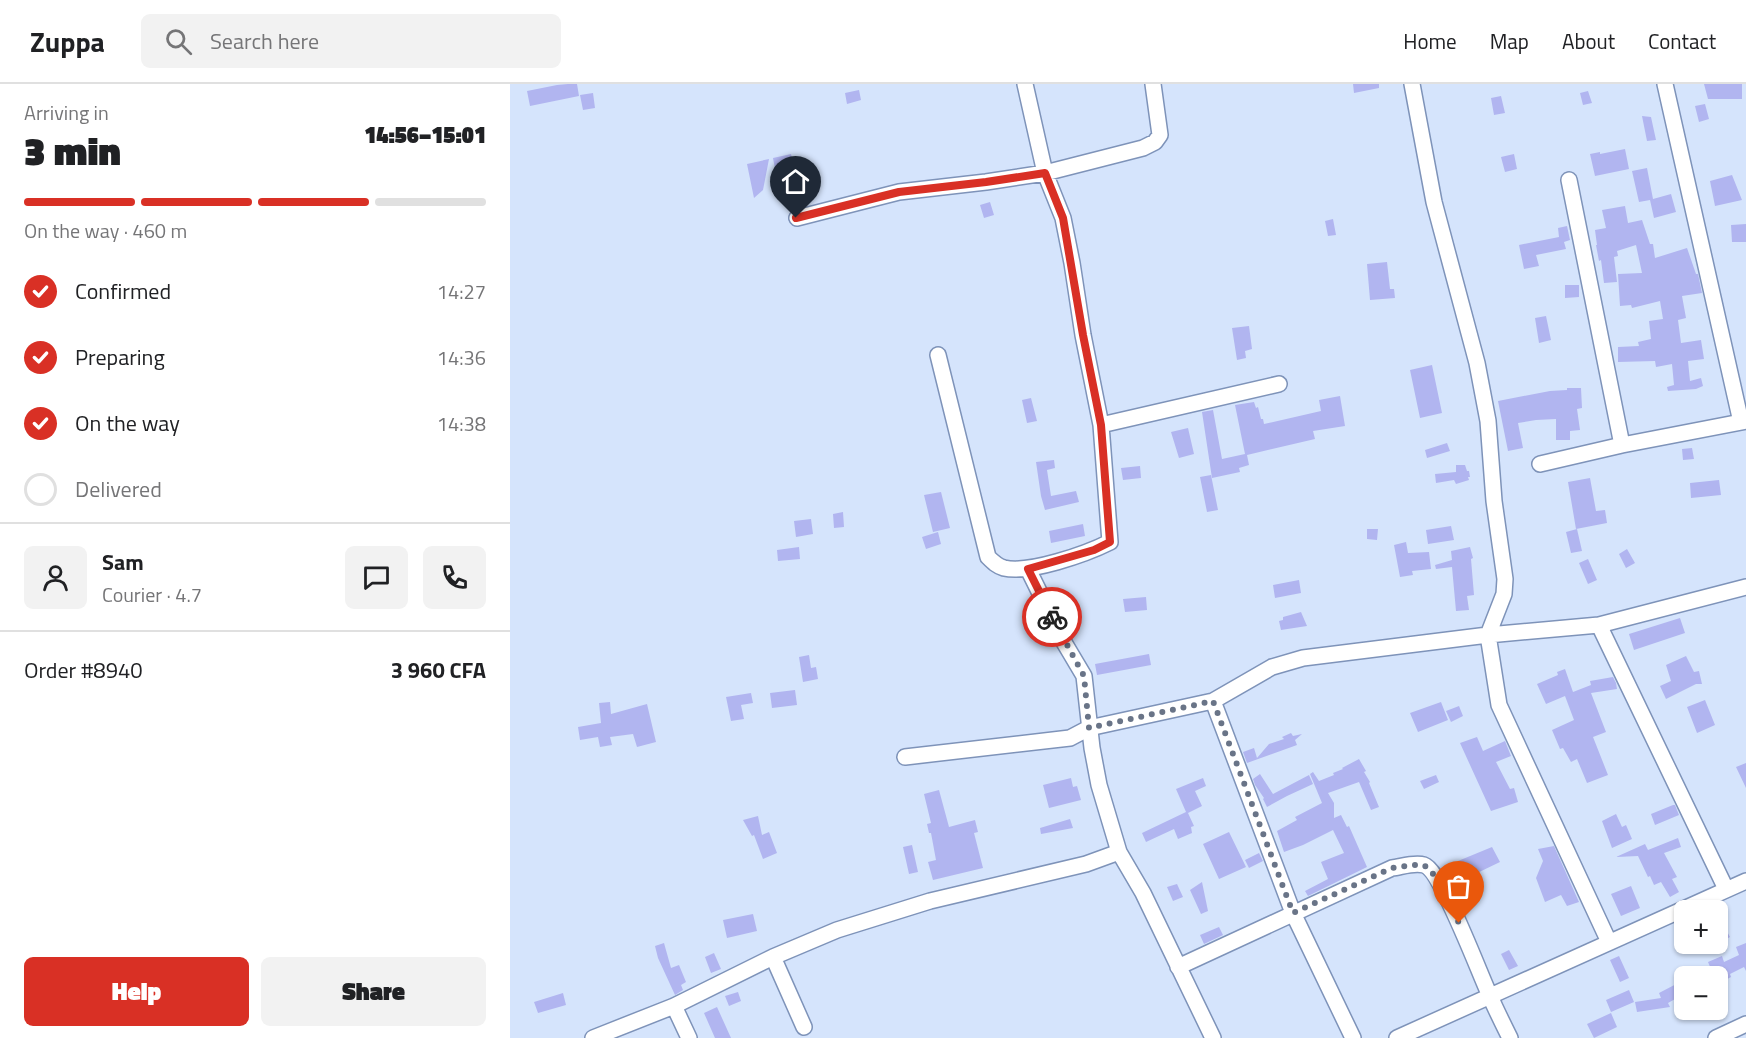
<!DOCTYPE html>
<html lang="en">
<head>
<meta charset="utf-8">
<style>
	:root { --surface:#fff; --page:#f2f2f2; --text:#202124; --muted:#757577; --line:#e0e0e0; --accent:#d93025 }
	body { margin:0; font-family:"Titillium Web",sans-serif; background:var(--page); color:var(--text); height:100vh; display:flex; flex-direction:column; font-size:22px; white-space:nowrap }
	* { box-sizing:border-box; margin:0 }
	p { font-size:20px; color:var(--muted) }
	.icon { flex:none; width:33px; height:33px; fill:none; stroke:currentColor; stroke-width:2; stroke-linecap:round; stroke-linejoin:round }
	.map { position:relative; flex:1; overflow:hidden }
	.sheet { display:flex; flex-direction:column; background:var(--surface); width:510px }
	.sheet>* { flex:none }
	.buttons { position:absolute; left:1164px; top:816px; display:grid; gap:12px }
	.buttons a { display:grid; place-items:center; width:54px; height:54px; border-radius:9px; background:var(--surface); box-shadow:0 2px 4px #0004; font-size:30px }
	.pin { position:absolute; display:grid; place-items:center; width:51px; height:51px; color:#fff; margin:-62px -26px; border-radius:50% 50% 50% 0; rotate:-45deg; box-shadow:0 0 6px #0007 }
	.pin .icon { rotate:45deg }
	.courier { position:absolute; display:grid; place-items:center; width:60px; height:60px; margin:-30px; border:4px solid #d93025; border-radius:50%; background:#fff; color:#222; box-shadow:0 2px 8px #0007 }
	.summary em { font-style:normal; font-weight:800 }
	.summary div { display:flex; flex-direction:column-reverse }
	.summary { display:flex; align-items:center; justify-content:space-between; height:102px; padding:0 24px }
	h1 { font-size:39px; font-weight:800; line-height:45px }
	.bar { display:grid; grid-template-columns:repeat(4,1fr); gap:9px 6px; align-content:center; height:72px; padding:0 24px }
	.bar i { height:8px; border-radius:4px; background:var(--line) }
	.bar .current { background:var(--accent) }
	.bar p { grid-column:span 4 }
	.line { display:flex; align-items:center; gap:15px; padding:0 24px; border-top:2px solid var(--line) }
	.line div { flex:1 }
	.round { display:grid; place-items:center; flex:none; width:63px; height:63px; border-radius:9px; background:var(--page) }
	ol { padding:0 24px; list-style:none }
	li { display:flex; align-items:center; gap:18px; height:66px }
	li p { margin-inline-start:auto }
	li .icon { padding:6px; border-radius:50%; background:var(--accent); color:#fff; stroke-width:4 }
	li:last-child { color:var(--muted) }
	li i { width:33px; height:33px; border:3px solid var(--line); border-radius:50% }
	.action { display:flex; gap:12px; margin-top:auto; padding:12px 24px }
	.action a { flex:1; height:69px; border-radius:9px; background:var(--accent); color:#fff; font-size:24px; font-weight:800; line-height:69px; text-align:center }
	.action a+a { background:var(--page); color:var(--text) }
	header { display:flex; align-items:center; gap:36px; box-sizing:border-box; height:84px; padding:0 30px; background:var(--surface); border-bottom:2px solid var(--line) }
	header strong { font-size:28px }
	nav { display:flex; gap:33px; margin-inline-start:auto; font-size:21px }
	.search { width:420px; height:54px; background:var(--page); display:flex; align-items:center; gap:15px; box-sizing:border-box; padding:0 21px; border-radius:9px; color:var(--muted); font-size:22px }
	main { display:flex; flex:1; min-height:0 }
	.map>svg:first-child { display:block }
</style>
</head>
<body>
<header>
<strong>Zuppa</strong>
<div class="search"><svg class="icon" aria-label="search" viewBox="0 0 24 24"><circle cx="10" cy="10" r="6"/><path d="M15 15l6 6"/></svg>Search here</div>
<nav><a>Home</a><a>Map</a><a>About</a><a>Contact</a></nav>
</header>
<main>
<section class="sheet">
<div class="summary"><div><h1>3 min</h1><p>Arriving in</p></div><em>14:56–15:01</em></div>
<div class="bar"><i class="current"></i><i class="current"></i><i class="current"></i><i></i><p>On the way · 460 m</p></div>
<ol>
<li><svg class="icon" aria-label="check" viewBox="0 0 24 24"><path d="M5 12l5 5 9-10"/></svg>Confirmed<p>14:27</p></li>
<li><svg class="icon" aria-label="check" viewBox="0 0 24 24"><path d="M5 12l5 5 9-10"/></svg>Preparing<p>14:36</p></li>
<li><svg class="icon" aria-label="check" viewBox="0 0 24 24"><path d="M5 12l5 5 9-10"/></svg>On the way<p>14:38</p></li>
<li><i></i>Delivered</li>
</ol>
<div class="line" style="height:108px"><a class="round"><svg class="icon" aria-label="person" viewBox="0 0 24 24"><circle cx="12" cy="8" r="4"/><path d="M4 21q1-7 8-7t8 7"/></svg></a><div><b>Sam</b><p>Courier · 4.7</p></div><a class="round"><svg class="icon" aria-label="chat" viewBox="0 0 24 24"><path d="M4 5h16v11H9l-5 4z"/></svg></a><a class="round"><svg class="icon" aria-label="phone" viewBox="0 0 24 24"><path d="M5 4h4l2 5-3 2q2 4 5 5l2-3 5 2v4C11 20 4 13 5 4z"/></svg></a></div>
<div class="line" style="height:78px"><div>Order #8940</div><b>3 960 CFA</b></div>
<div class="action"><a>Help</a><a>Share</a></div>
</section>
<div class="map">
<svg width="1236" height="954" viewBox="0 0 1236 954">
	<rect width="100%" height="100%" fill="#d5e4fc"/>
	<path fill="#b1b5f0" d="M58,0H67L69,12L20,22L17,7L47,1Z
		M843,0H869V4L844,9Z
		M1194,0H1232V15H1198Z
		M349,6L351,16L337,20L335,9Z
		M1078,7L1082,19L1073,21L1070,9Z
		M83,9L85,24L73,26L70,11Z
		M991,12L995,29L984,31L981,14Z
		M1195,20L1199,35L1189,38L1185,22Z
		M1132,32L1141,33L1146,56L1137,57Z
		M1115,65L1119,85L1085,92L1080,70L1090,68V70Z
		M281,70L289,102L269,106L263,74Z
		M1004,70L1007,85L995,88L991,73Z
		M259,75L253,106L244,114L237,80Z
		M1137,84L1143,115L1161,110L1166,128L1144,134L1140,116L1129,118L1122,87Z
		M1222,91L1232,116L1205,122L1200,97Z
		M480,118L484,131L474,134L470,121Z
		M1115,122L1118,139L1132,136L1140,160H1143L1145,174L1177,164L1186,190H1188L1192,209L1172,212L1176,234L1168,236L1171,259L1191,256L1194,275L1178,277L1180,297L1191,294L1193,302L1186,305L1158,307L1157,303L1164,301L1162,280L1146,283L1145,277L1108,278V263L1129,262L1128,258L1141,255L1139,237L1153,235L1150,217L1122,224L1121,221L1110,222L1108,190L1132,189L1126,161L1107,167L1108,172L1104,173L1107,198L1094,199L1091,176L1089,177L1086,161H1087L1085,146L1096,144L1092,126Z
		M823,135L826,151L818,152L815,137Z
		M1236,140V158H1222L1221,141Z
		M1057,142L1060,156L1054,158L1056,165L1026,171L1029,182L1014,185L1009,161L1049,153L1048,144Z
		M877,178L880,205H884L885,214L860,216L857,180Z
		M1055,201H1069V213L1055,214Z
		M1036,232L1041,256L1029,259L1025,234Z
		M739,242L742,265L735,267L736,274L727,276L722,244Z
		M922,281L932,329L910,334L900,286Z
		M1057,304H1071L1072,324L1067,325L1070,346L1060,347V356H1046V335L1026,336L1008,339L1013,364L998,367L988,317L1040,307L1057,306Z
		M830,312L835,342L803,347L805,355L737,371L739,381L729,384L730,388L702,394L692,328L703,326L712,375L735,370L725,321L744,318L746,324L748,323L751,335H753L754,340L811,327L809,316Z
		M521,314L527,337L517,339L512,316Z
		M678,344L684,370L669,374L661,348Z
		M937,359L940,367L917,374L915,366Z
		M1182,364L1184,375L1173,376L1172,365Z
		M544,376L545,384L537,386L541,412L566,407L569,418L535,426L531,412L526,378Z
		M946,381H955L957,387H959L960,393H958L959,396L946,400L944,396L926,399L925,390L946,388Z
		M630,382L631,394L613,396L611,384Z
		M701,391L708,426L697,428L690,393Z
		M1080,394L1086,427L1095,426L1097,439L1066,445L1058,398Z
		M1209,396L1211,411L1181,414L1180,399Z
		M431,408L440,444L423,448L414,411Z
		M333,428L334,443L324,444L323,430Z
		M301,435L303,450L286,453L284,437Z
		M573,440L575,452L541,459L539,447Z
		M941,442L944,456L918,460L916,446Z
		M857,445H868L867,456L857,455Z
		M1067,445L1072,467L1061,469L1056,448Z
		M428,448L431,460L416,465L412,453Z
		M896,458L898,469L919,468L921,485L902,487L903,491L890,493L884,461Z
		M289,463L290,475L268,477L267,466Z
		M960,463L963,474L961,475L964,511L957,512L959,526L946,527L942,483L926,485L925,481L942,476L941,467Z
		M1117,465L1125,479L1116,484L1109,470Z
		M1078,475L1087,496L1078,500L1069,479Z
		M789,496L791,509L765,514L763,501Z
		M636,513L637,526L615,528L613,515Z
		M791,528L797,542L771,546L769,537L773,536V533Z
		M1170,534L1175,549L1124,566L1119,550Z
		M639,570L641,581L587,591L585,580Z
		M299,571L301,584L306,583L308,595L293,598L289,573Z
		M1176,572L1184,588L1189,587L1192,600H1186L1156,615L1150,602L1161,597L1156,581Z
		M1055,585L1063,608L1081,601L1080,597L1103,593L1106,599L1107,605L1081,609L1096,648L1083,653L1098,691L1077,699L1067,675L1061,678L1053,664L1050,665L1042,646L1064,636L1055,612L1036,620L1027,600L1048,591L1047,588Z
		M285,606L287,621L262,624L260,609Z
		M241,609L243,619L231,621L234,635L221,637L216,613Z
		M1195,616L1205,641L1187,649L1177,623Z
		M100,618L101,630L137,620L146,658L127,663L123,650L100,653L102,661L90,663L88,653L70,656L68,643L91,639L89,619Z
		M931,618L938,636L908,648L900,629Z
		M949,622L953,632L941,638L936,627Z
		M781,649L783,652L792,650L785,656L787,661L737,679L733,668L744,664L747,674L759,660L774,655L772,653Z
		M967,653L973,667L995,657L1001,672L986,678L1000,705L1004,704L1008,718L981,727L950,659Z
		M849,675L856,687L854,688L860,698L859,699L869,723L861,726L849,698L818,709L824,719V734L831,731L837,743L839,742L857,783L798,812L795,807L818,795L811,778L834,769L823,746L793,761L774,768L767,747L787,736L785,733L812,719L800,690L803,688L809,697L824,691L823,689L833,685L832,684Z
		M1236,679V704L1226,683Z
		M750,690L763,710L799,691L803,700L777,712L757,723L753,715L754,714L745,701L743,695Z
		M926,691L929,698L914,705L910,697Z
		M561,694L563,703L567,702L571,716L539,724L533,701Z
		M693,694L696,702L685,707L692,722L678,729L684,742L681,743L682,749L668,755L664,745L636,758L632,749L676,728L666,705Z
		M429,706L439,743L465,736L468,748L464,749L473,784L423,796L418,778L426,776L421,749H419L417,740L421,739L414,710Z
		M1163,721H1165L1169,731L1145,741L1141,730Z
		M1106,730L1112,743L1116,741L1122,755L1102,764L1092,737Z
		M248,732L252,751L259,748L267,769L253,775L244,751L242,752L233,736Z
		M560,735L563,744L531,750L530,744Z
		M719,748L736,783L709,795L693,760Z
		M1168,754L1171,763L1154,769L1167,793L1162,795L1169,808L1160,813L1151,798L1144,801L1140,792L1138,793L1128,772L1106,773L1135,760L1138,766Z
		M402,761L408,788L399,790L393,763Z
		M1044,762L1069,818L1057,822L1051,811L1035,818L1026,794L1033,777L1028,765Z
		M982,763L990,778L963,791L971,808L955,796L948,777Z
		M749,769L753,777L739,784L735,776Z
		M692,798L698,827L691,830L680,806Z
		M667,800L673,813L663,817L657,803Z
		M1121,802L1130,824L1111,832L1101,810Z
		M243,830L247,847L217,854L213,836Z
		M1208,831L1220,853L1208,860Z
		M709,843L713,851L694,860L690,851Z
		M154,859L161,884L169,881L176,898L171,901L173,906L165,911L148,874L145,862Z
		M1236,859V887L1234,883L1220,890L1221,893L1208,900V892H1183L1201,885L1198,878L1212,872L1214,878L1229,871L1226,863Z
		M999,866L1008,882L999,886L991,870Z
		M204,869L211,885L201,889L195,873Z
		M1109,872L1119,894L1110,898L1100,876Z
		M1174,896V910L1158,919L1160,923L1127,928L1125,918L1151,914L1149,909Z
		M1119,906L1124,918L1101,928L1096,916Z
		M228,908L231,917L219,922L215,912Z
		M53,909L56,921L28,929L24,918Z
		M207,923L221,954H205L194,929Z
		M1101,929L1107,943L1084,954L1077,940Z"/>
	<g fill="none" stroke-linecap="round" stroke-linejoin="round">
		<g stroke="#7e93b9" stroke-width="18">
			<path id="minor" d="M902,0L924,118L967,279L978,337L984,417L995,495L994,510L978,551L989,621L1099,858
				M1155,0L1231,338
				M1059,96L1112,361
				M287,134L389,108L476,98L535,89L633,64L645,58L650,51L643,0
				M428,271L478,473C483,478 487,482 494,484C519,490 576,470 600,458L591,341L573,251L562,179L553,134L535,89L515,0
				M591,341L769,300
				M1030,380L1112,361L1236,337
				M518,485L555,560L574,592L582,664L589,701L609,768L633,809L703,954
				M1089,541L1216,805
				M703,617L783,829L843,954
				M395,673L560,654L579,644L703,617L762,583L793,574L978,551L1089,541L1236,503
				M263,873L294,943
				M668,883L882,784C891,783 904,778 914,781C931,786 970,891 980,912C986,926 993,940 1000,954
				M164,922L179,954
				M83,954L164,922L263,873L327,846L420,817L576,780L609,768
				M887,954L1236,797
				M1206,954L1236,940"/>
		</g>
		<use href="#minor" stroke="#fff" stroke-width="15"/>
	</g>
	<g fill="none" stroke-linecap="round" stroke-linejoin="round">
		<path stroke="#697487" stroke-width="6" stroke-dasharray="0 10.8" d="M542,533L574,592L579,644L703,617L783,829L882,784L902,781H914L922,788L949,839"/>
		<path stroke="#d93025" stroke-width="8" d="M286,134L389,108L476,98L535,89L553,134L573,251L591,341L600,458L584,466L518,485L542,533"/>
	</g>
</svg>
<div class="buttons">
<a>+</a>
<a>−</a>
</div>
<div class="pin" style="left:949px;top:839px;background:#ea580c"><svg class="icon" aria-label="bag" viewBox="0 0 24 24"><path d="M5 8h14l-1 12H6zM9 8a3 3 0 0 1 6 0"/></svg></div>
<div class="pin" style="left:286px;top:134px;background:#1f2937"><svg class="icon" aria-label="home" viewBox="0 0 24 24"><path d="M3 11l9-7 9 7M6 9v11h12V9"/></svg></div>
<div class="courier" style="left:542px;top:533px"><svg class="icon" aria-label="bike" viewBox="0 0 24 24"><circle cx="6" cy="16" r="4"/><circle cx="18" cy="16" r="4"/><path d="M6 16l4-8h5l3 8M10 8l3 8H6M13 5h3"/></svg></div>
</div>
</main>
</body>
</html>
